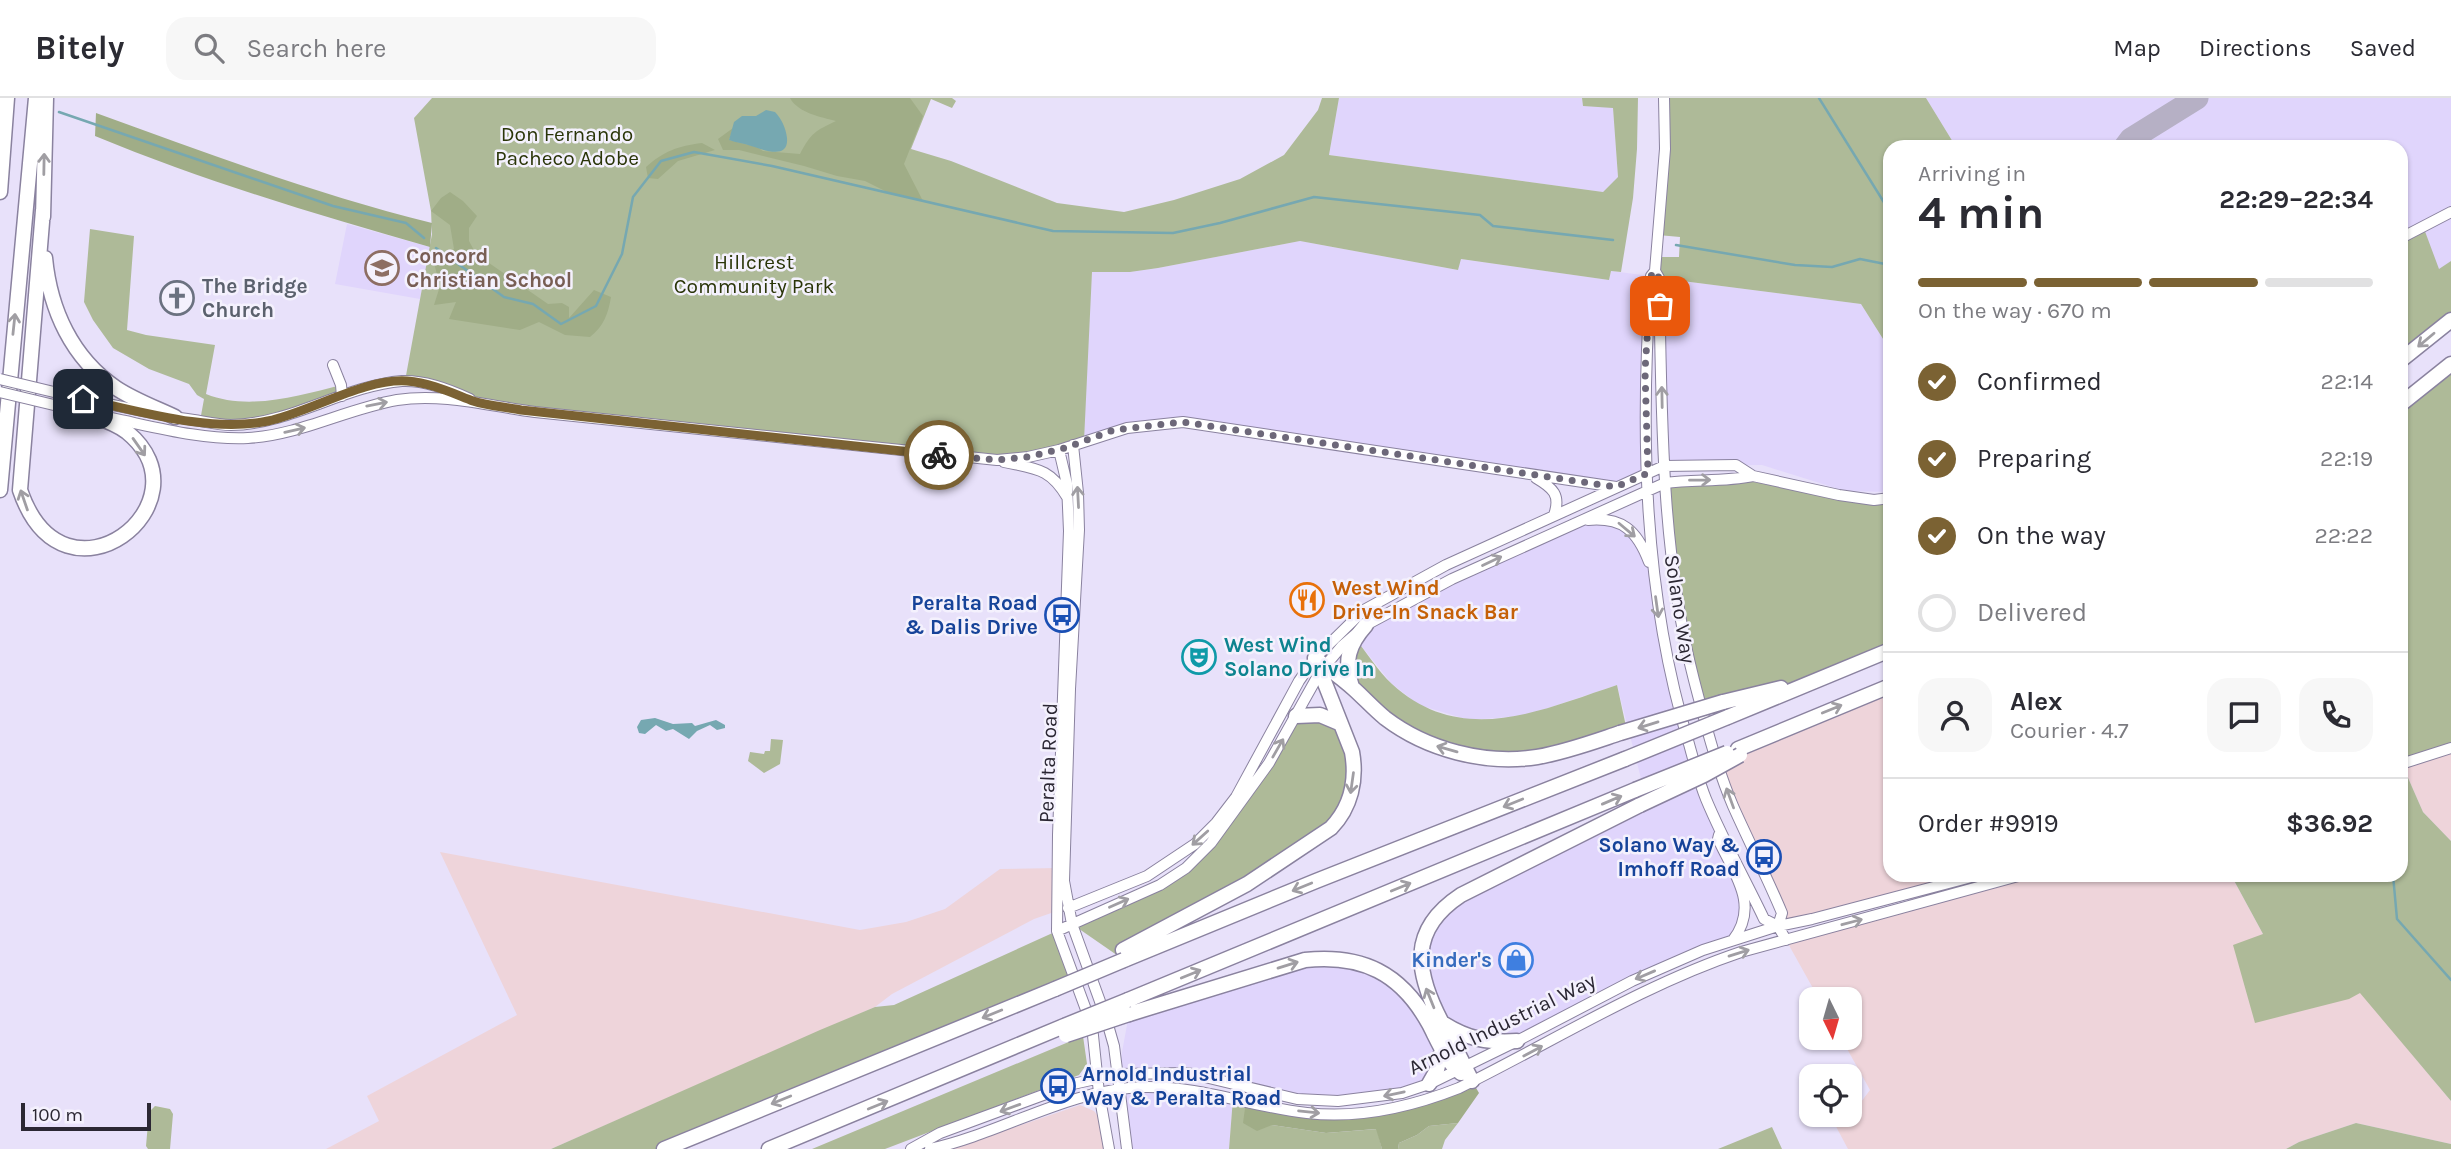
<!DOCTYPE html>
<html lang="en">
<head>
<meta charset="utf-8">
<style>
	:root { --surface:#fff; --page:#f7f7f7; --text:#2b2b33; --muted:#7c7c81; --line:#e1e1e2; --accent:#7b6233 }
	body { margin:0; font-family:Karla,sans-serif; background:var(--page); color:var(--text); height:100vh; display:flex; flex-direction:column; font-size:26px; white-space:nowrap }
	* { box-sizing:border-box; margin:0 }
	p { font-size:23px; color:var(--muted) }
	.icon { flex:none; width:38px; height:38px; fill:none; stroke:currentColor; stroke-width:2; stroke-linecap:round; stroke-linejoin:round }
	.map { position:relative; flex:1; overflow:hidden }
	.drawer { position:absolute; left:1883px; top:42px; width:525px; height:742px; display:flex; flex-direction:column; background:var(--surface); border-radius:21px; box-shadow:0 2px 5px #0004 }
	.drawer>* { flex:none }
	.needle { width:46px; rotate:175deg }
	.tools { position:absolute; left:1799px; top:889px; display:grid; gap:14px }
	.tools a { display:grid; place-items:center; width:63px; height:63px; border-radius:14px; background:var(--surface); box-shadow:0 2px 5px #0004; font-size:35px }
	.scale { position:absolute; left:21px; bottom:18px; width:130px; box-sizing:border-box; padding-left:7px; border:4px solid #2b2733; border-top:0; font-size:19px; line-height:24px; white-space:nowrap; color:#2b2733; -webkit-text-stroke:5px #f4f1fd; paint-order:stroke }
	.pin { position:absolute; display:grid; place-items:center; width:60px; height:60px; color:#fff; margin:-30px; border-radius:14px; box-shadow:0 4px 10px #0006 }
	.courier { position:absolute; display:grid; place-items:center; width:70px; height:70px; margin:-35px; border:5px solid #7b6233; border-radius:50%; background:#fff; color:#222; box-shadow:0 2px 9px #0007 }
	.overview em { font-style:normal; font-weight:700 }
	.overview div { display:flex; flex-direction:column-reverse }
	.overview { display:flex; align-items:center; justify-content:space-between; height:119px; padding:0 35px }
	h1 { font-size:46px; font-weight:700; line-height:52px }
	.bar { display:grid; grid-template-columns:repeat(4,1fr); gap:10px 7px; align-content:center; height:84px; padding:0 35px }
	.bar i { height:9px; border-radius:5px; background:var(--line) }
	.bar .current { background:var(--accent) }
	.bar p { grid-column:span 4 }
	.line { display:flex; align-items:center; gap:18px; padding:0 35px; border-top:2px solid var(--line) }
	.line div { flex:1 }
	.round { display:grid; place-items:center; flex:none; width:74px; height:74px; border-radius:21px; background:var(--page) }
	ol { padding:0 35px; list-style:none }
	li { display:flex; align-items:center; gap:21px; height:77px }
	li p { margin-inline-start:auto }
	li .icon { padding:7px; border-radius:50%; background:var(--accent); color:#fff; stroke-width:4 }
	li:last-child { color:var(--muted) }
	li i { width:38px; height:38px; border:4px solid var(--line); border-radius:50% }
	header { display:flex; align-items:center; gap:42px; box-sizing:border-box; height:98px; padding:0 35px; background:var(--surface); border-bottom:2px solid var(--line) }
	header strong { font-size:33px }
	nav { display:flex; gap:38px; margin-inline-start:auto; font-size:24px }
	.search { width:490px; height:63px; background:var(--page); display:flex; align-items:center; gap:18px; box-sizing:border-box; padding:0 24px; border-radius:21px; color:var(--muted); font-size:26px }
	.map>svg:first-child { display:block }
</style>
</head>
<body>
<header>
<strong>Bitely</strong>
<div class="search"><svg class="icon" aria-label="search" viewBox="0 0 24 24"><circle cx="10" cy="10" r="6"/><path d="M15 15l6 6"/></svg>Search here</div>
<nav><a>Map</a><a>Directions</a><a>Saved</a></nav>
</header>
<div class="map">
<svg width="2451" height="1051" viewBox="0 0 2451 1051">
	<rect width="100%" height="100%" fill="#e8e1fa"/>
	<path fill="#e0d5fc" d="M1339,0H1582L1583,8L1613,9L1618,80L1603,94L1329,57Z
		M1926,0H2451V163L2439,172L2401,140V49H1956Z
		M347,126L430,149L420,201L335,186Z
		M1300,143L1458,172L1460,161L1609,182L1611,173L1651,178L1648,375L1616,389L1183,324L1084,343L1086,242L1092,174H1130L1158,170Z
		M1659,180L1861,206L1890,252V394L1845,393L1762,367L1664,368Z
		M1580,423L1628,430L1652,474L1677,607L1746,803L1733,842L1703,852L1517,943L1442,925L1421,865L1445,807L1647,704L1617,587L1524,618L1469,622L1419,607L1391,585L1355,540L1366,527Z
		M1329,859L1400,887L1442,951L1429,986L1402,995L1297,1001L1188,975L1118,976L1129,916Z
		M1121,991L1233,1000L1229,1051H1127Z"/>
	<path fill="#eed4da" d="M1890,588V777H1979L1778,828L1782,815L1717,659Z
		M2451,650V743L2423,714L2402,666Z
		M440,754L860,832L906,824L945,811L1000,771L1058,770L1057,813L1034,821L892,896L875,909L551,1051H326L379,1023L367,998L517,917Z
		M2022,777H2231L2263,836L2360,894L2451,1003V1046L2356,1025L2299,1044L2286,1051H1848L1832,1021L1841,1017H1850V1011L1861,1004L1870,992L1841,940H1850V901H1819L1786,842Z
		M1080,1007L1094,1013L1098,1018L1105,1051H950Z"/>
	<path fill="#aeba98" d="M432,0H952L956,3L952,10L931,1L911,51L951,63L1057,105L1124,114L1174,102L1240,81L1284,57L1318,12L1322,0H1339L1329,57L1603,94L1618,79L1613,10L1583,8L1582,0H1638L1637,51L1633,100L1621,174L1611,173L1609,182L1461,161L1458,172L1300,143L1158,170L1130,174H1092L1084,343L997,362L521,312L405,283L432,136L431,113L414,20Z
		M1664,0H1926L1956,49H1890V252L1861,206L1659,180L1656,159H1679L1680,139L1658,137Z
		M2423,128L2439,171L2451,163V219L2401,261V140Z
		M90,131L134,138L127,232L146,237L215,247L206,296C248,313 299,298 341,287L342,298L267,323H200L204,301L197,297L189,286L149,271L113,250L93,222L84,204Z
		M2451,266V650L2402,666L2423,714L2451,743V1003L2360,895L2349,901L2255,925L2233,847L2263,836L2231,777H2401V306Z
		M1735,381L1773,387L1839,401L1890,400V552L1806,585L1700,611L1683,536L1665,385Z
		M1355,540C1367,555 1378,573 1392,586C1462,650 1541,612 1617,587L1627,633L1535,659L1436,648L1352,589Z
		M1296,618L1339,625L1352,654L1340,720L1124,862L1072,826L1160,787L1211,745Z
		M771,641L783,642L780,666L764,675L748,663L750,654L764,656L765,653H770Z
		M1057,833L1073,879L669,1051H551L820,932L875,909L894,907Z
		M1083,938L1087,966L1079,977L885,1051H812Z
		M1233,1000L1272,1027L1326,1035L1377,1031L1382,1051H1229Z
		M155,1008L170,1011L173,1016L170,1051H148L146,1048L149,1014Z
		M1458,1025L1445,1042L1442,1051H1398L1399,1045L1417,1037L1429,1028Z
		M2356,1025L2451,1046V1051H2286L2299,1044Z
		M1772,1029L1782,1051H1718Z"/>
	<path fill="#a0ad87" d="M790,0H910L923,18L904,66L923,103L889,95L865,83L837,78L804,68L739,52H723L718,41L733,30L729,42L757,49L763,53L800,56C811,35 815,33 836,23C821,19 798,15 790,0Z
		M96,15C207,55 317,97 432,125L430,149C317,117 204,83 95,38Z
		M702,45L715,52L678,63L658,81L648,80L646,69C664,53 678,48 702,45Z
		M450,94L463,103L477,118L469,130V143L476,156L548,206L562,205L569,209V220L594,192L611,199C608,216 604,228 590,239L565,237L539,224L520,232L449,221L456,204L434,207L440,188L434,165L454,151L450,127L431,113L441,100Z
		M1472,983L1479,995L1458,1025L1429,1028L1417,1037L1399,1045L1398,1051H1382L1376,1031L1326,1035L1272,1027L1257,1033L1243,1025L1246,1003L1307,1015L1391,1011Z"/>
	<path fill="#76a8b1" d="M766,12L775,14C781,20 786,30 787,40C789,63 762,51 751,48C744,45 736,45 729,42L734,24L742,18H756Z
		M655,620L673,626L692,625L695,628L716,622L725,627V630L717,632L710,627L697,633L689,641L673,631L666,633L656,627L645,636L639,635L637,629L641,622Z"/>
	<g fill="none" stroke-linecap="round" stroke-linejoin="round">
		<path stroke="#76a8b1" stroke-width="2.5" d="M1819,0L1890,114
			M59,14L333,108L406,125L424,140
			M1676,147L1795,167L1832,169L1860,161L1890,167
			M436,150L504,199L533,206L561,226L596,208L622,156L633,99L661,63L694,54L772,68L1053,133L1173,135L1220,125L1314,99L1480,117L1493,128L1613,142
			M2393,777L2397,821L2451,882"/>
		<path stroke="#b6b0c5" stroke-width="23" d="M2125,49L2131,41L2197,0"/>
		<g stroke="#8a829f" stroke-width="12">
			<path id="tertiary" d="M1664,0L1665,51L1655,173L1651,178C1640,334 1643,495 1689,646C1694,664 1699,684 1706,701C1723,742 1745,781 1764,821L1778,828L1786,842
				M2401,140L2451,114
				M1655,173L1659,180C1662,314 1660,451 1694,582C1705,624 1716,668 1733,708C1749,744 1767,779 1782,815L1778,828
				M333,267L341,287L342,298
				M83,301C120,308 156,317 194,322C206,324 219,327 231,327C292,326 343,288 402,283C424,282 451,292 470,301
				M111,320C155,329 202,342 248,340C300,337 346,311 397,302C443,295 489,308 535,314L997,362L1028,359L1059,352L1127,330L1183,324L1616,389
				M1073,347L1078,395L1079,432L1070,591L1064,783L1072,826L1106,920L1114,948L1127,1051
				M1059,352L1067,386L1069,433L1058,737L1057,833L1092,928L1099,995L1109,1051
				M1004,364C1036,371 1050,370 1067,399
				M1536,380C1553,390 1561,397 1554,417
				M1588,422C1622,419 1637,432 1649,464
				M2401,666L2451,650
				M1719,737L1718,741C1734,776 1760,807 1733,842
				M1068,810L1147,778L1195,746L1216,725L1236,699L1299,583L1315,560L1364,512L1446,467L1664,368L1736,367L1753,378L1839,397L1874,402L1890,400
				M1057,833L1160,787L1186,770L1211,745L1269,665L1320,574L1342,548L1366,527L1452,481L1665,385C1694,381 1724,384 1753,378
				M911,1051L940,1035L1073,986L1118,976L1188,975L1297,1001L1338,1003L1402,995L1429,986L1517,943L1632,883L1703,852L1778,828L1812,821L1979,777
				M930,1051C1003,1035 1068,991 1144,989C1201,988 1252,1009 1307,1015C1359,1021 1411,1009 1459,990C1552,944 1643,887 1741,854L2022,777"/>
		</g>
		<g stroke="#8a829f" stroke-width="17">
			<path id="motorway" d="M0,94L7,0
				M43,112L20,392C64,522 213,404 127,334C114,324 98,320 83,314
				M43,119L46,0
				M45,160C50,212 72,260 116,290C134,302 156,310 175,319
				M2401,262L2451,222
				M2401,306L2451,266
				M0,392L36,0
				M1316,561C1329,571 1342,580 1354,591C1364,600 1374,611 1385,620C1427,652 1485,667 1537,659C1566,654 1593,644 1620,635
				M1352,589C1344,563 1348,547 1366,527
				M1723,604L1781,590
				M1296,618L1320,617L1339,625
				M1728,619L1890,552
				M1738,651L1890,588
				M1123,852L1247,786L1331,730C1351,709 1357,682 1352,654L1315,560
				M1124,862L1316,783L1625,661
				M1128,902L1635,692
				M1129,916L1305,862C1362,856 1401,875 1429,926C1438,943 1446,964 1461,975
				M1444,926C1468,941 1488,945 1517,943
				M1472,983C1462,964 1453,944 1442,925C1415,874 1408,832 1461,797L1640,707
				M1429,986L1437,972L1442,951
				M664,1051L1055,891
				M769,1051L1064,928"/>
		</g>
		<use href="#tertiary" stroke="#fff" stroke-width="10"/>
		<use href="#motorway" stroke="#fff" stroke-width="14"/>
		<g stroke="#8a829f" stroke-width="12" stroke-linecap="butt">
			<path id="tertiary-bridge" d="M0,281L83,301
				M0,294L83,314"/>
		</g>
		<g stroke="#8a829f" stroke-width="17" stroke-linecap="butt">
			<path id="motorway-bridge" d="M1620,635L1723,604
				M1625,661L1728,619
				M1635,692L1727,655
				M1640,707L1704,677L1740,657
				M1055,891L1124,862
				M1064,928L1128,902
				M1066,937L1129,916"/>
		</g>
		<use href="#tertiary-bridge" stroke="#fff" stroke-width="10"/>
		<use href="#motorway-bridge" stroke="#fff" stroke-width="14"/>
	</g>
	<defs><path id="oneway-shaft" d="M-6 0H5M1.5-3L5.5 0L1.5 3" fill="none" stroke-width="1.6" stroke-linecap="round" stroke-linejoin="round" transform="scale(1.75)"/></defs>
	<g stroke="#a09ea3">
		<use href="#oneway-shaft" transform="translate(44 66) rotate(-89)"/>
		<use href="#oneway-shaft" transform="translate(14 226) rotate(-84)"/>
		<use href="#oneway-shaft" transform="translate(2426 242) rotate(140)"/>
		<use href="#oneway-shaft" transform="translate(1662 299) rotate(-91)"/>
		<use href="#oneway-shaft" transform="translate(377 306) rotate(-11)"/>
		<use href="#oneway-shaft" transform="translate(295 332) rotate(-13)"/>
		<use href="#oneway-shaft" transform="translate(139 349) rotate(55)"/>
		<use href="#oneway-shaft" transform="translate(1700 382) rotate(-1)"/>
		<use href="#oneway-shaft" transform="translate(1078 399) rotate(-93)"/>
		<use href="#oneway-shaft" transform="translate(24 402) rotate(-109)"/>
		<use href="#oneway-shaft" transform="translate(1627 432) rotate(40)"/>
		<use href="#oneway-shaft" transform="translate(1492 463) rotate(-25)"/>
		<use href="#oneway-shaft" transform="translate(1657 509) rotate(82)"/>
		<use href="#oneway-shaft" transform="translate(1832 611) rotate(-22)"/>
		<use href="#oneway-shaft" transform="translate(1648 627) rotate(163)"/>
		<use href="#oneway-shaft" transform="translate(1278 650) rotate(-60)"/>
		<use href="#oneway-shaft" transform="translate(1447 651) rotate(-164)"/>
		<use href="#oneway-shaft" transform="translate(1352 685) rotate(98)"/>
		<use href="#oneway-shaft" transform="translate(1730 700) rotate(-110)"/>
		<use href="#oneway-shaft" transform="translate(1612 702) rotate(-23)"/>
		<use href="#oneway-shaft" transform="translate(1513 705) rotate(158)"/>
		<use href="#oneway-shaft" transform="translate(1200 740) rotate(138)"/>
		<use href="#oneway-shaft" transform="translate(1302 789) rotate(158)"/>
		<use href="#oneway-shaft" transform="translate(1401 789) rotate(-22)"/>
		<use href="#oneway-shaft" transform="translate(1119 805) rotate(-24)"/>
		<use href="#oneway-shaft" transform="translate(1852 824) rotate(-15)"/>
		<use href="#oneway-shaft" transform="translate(1739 855) rotate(-17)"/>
		<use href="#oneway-shaft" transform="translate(1288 867) rotate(-17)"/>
		<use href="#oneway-shaft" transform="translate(1191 876) rotate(-22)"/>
		<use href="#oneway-shaft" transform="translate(1645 877) rotate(157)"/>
		<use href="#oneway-shaft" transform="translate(1430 900) rotate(-112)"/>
		<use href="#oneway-shaft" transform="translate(992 916) rotate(158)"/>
		<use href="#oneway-shaft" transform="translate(1533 953) rotate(-28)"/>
		<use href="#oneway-shaft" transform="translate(1394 996) rotate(168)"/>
		<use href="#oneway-shaft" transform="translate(781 1002) rotate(158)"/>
		<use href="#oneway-shaft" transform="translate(878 1007) rotate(-22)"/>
		<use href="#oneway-shaft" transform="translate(1010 1010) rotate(160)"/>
		<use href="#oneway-shaft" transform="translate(1309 1014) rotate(6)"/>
	</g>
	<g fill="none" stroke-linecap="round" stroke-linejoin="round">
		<path stroke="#6d6879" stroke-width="7" stroke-dasharray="0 12.6" d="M939,357L997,362L1028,359L1065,350L1114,332L1183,324L1616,389L1648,375L1645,273L1651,178L1655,173L1659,180L1660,208"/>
		<path stroke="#7b6233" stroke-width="9" d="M83,301C139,313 211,335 268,323C310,314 365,280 407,283C431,285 452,295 473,303C488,308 506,309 521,312L939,357"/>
	</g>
	<defs>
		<g id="school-ring" transform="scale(1.75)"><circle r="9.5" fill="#f4f1fd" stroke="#8d6e63" stroke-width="1.5"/><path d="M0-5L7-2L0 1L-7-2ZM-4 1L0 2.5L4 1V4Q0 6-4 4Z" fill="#8d6e63"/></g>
		<g id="church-ring" transform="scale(1.75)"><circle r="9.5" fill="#f4f1fd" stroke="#6b7280" stroke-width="1.5"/><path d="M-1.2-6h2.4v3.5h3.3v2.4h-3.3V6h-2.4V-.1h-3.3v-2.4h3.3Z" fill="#6b7280"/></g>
		<g id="restaurant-ring" transform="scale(1.75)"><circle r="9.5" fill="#f4f1fd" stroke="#e8710a" stroke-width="1.5"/><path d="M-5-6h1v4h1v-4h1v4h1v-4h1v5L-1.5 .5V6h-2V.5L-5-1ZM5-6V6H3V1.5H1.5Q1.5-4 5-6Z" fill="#e8710a"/></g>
		<g id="bus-ring" transform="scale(1.75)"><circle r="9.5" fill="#f4f1fd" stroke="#1a4fb4" stroke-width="1.5"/><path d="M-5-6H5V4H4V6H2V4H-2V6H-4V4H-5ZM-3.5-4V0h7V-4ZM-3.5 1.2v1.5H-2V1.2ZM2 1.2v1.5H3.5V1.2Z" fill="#1a4fb4"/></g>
		<g id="theatre-ring" transform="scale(1.75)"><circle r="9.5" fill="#f4f1fd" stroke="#0f9aa8" stroke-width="1.5"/><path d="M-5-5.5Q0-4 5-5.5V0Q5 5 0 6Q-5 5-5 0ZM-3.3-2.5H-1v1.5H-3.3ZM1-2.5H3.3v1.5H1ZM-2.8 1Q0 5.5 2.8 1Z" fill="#0f9aa8"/></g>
		<g id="shop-ring" transform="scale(1.75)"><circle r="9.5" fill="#f4f1fd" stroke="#3f7fe0" stroke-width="1.5"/><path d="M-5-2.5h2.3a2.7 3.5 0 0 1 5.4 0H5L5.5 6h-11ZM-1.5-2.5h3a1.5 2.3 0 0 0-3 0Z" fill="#3f7fe0"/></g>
	</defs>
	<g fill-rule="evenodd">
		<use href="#school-ring" x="382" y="170"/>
		<use href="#church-ring" x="177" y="200"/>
		<use href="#restaurant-ring" x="1307" y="502"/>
		<use href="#bus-ring" x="1062" y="517"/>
		<use href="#theatre-ring" x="1199" y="559"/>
		<use href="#bus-ring" x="1764" y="759"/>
		<use href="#shop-ring" x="1516" y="862"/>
		<use href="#bus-ring" x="1058" y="988"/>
	</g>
	<g text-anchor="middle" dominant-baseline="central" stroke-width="5" stroke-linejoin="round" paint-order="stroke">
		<g font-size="21" fill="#2a3508" stroke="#f4f1fd">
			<text x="567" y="36">Don Fernando<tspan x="567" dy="24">Pacheco Adobe</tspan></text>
			<text x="754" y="164">Hillcrest<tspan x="754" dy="24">Community Park</tspan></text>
		</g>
		<g font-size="21" font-weight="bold" fill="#785e54" stroke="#f4f1fd" text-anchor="start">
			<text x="406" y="158">Concord<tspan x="406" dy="24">Christian School</tspan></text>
		</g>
		<g font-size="21" font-weight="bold" fill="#5b616d" stroke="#f4f1fd" text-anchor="start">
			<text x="202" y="188">The Bridge<tspan x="202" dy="24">Church</tspan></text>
		</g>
		<g font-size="21" font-weight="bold" fill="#c56008" stroke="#f4f1fd" text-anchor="start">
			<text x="1332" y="490">West Wind<tspan x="1332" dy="24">Drive-In Snack Bar</tspan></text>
		</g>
		<g font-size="21" font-weight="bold" fill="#164399" stroke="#f4f1fd" text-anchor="end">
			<text x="1038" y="505">Peralta Road<tspan x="1038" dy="24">&amp; Dalis Drive</tspan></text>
			<text x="1740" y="747">Solano Way &amp;<tspan x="1740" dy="24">Imhoff Road</tspan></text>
			<text x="1082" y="976" text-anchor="start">Arnold Industrial<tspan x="1082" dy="24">Way &amp; Peralta Road</tspan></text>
		</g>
		<g font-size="21" fill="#2b2733" stroke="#f4f1fd">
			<text transform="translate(1680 511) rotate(81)">Solano Way</text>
			<text transform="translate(1048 665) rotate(-88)">Peralta Road</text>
			<text transform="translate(1502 926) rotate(-26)">Arnold Industrial Way</text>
		</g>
		<g font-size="21" font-weight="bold" fill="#0d838f" stroke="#f4f1fd" text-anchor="start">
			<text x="1224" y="547">West Wind<tspan x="1224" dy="24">Solano Drive In</tspan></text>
		</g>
		<g font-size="21" font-weight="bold" fill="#366cbe" stroke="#f4f1fd" text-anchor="end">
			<text x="1492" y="862">Kinder's</text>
		</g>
	</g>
</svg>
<div class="tools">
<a><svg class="needle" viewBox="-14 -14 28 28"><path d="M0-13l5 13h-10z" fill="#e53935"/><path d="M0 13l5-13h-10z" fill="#7c7c81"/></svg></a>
<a><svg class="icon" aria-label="locate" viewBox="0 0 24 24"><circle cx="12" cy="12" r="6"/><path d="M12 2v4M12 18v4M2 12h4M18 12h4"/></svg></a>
</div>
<div class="scale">100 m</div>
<div class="pin" style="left:1660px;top:208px;background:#ea580c"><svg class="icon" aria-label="bag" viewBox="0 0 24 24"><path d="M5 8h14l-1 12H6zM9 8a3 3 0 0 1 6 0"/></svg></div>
<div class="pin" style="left:83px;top:301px;background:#1f2937"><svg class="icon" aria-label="home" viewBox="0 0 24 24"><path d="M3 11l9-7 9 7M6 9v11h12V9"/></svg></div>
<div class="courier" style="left:939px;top:357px"><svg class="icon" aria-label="bike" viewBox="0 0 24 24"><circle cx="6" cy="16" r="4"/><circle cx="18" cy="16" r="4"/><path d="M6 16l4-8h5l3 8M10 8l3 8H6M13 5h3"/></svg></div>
<section class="drawer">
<div class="overview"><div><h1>4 min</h1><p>Arriving in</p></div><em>22:29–22:34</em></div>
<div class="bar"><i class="current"></i><i class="current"></i><i class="current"></i><i></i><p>On the way · 670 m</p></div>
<ol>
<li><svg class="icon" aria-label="check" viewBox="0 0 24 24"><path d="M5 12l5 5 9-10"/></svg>Confirmed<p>22:14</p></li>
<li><svg class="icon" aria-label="check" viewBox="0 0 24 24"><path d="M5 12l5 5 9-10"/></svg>Preparing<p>22:19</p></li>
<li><svg class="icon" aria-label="check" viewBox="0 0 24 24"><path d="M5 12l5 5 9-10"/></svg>On the way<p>22:22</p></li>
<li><i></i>Delivered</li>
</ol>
<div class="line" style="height:126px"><a class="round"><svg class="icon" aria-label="person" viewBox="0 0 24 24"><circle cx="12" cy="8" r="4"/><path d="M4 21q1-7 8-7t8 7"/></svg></a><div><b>Alex</b><p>Courier · 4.7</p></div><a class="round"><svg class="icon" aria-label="chat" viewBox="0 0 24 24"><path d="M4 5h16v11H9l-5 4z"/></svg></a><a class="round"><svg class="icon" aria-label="phone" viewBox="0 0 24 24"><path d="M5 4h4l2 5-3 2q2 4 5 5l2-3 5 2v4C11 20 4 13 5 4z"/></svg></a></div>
<div class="line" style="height:91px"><div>Order #9919</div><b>$36.92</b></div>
</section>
</div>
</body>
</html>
